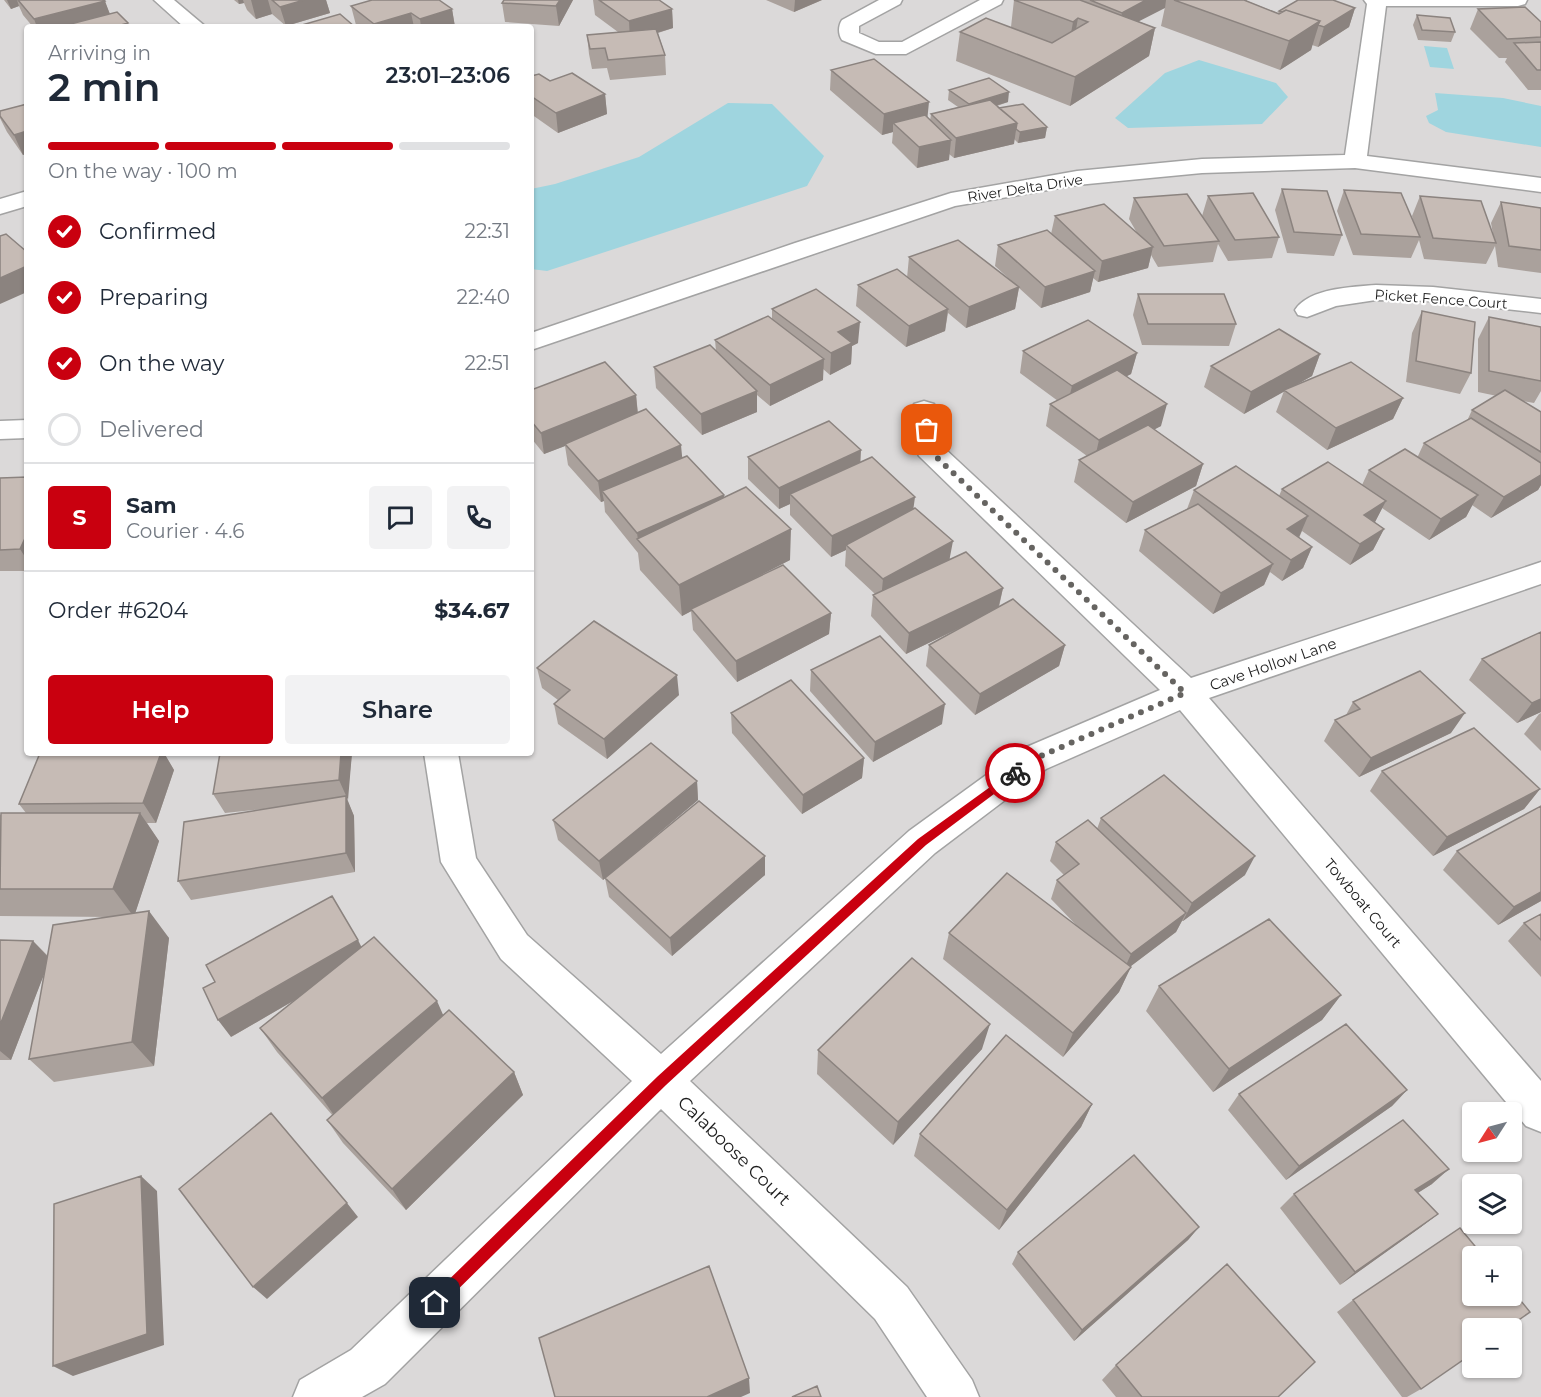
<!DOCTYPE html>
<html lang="en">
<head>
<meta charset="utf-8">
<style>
	:root { --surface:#fff; --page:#f2f2f3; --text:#1f2937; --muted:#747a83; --line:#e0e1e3; --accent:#c9000f }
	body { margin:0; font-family:Montserrat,sans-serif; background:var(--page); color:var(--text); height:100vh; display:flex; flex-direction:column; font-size:22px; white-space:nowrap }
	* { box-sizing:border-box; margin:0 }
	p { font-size:20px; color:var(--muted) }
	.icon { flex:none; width:33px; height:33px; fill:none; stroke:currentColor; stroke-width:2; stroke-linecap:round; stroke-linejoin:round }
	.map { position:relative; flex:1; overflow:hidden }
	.drawer { position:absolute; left:24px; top:24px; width:510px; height:732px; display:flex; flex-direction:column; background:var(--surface); border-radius:6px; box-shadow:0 2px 4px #0004 }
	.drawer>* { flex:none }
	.needle { width:39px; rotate:234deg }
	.buttons { position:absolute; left:1462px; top:1102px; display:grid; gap:12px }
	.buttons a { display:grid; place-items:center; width:60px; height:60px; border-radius:6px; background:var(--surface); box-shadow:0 2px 4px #0004; font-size:30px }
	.pin { position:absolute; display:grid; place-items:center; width:51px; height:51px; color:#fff; margin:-26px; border-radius:12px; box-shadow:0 3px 9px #0006 }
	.courier { position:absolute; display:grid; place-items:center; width:60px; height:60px; margin:-30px; border:4px solid #c9000f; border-radius:50%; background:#fff; color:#222; box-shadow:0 2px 8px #0007 }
	.overview em { font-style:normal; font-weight:600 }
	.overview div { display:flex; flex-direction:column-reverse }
	.overview { display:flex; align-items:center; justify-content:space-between; height:102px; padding:0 24px }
	h1 { font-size:39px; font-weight:600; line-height:45px }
	.bar { display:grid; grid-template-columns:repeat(4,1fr); gap:9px 6px; align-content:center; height:72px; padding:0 24px }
	.bar i { height:8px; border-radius:4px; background:var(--line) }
	.bar .active { background:var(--accent) }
	.bar p { grid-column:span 4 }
	.line { display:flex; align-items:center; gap:15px; padding:0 24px; border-top:2px solid var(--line) }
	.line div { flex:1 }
	.round { display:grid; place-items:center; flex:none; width:63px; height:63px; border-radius:6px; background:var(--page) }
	ol { padding:0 24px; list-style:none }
	li { display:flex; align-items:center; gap:18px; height:66px }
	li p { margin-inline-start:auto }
	li .icon { padding:6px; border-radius:50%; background:var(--accent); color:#fff; stroke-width:4 }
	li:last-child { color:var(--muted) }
	li i { width:33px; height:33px; border:3px solid var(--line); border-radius:50% }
	.action { display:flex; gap:12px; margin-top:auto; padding:12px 24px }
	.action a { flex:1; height:69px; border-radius:6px; background:var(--accent); color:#fff; font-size:24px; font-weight:600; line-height:69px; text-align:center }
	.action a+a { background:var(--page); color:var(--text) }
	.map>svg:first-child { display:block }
</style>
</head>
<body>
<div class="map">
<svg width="1541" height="1397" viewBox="0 0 1541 1397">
	<rect width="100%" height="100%" fill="#eee9e1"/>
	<path fill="#dbd9d9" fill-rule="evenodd" d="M0,0H1541V1397H0ZM27,27H531V753H27ZM1473,1113H1512V1152H1473ZM1473,1185H1512V1224H1473ZM1473,1257H1512V1296H1473ZM1473,1329H1512V1368H1473Z"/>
	<path fill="#9fd5df" d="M1424,46L1447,48L1454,69L1430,67Z
		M1199,60L1276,83L1288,97L1262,124L1128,128L1115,118L1165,73Z
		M1435,93L1503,98L1541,106V147L1446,132L1429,123L1426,116L1438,110Z
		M728,103L772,104L824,156L807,186L547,271L531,269V189L555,184L639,157Z"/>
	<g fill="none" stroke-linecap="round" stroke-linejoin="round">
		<g stroke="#a3a3a3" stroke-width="3">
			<path id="minor" d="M154,0H174L206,27H184Z
				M879,0H902L900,4L859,26V33L879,42H902L980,0H1003L1001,4L906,54H876L842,40C838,34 838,26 842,20Z
				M1364,0H1527L1525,4L1518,6H1386L1367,156L1541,178V192L1355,168L1202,173L1077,185L955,206L531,350V333L795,243L951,193L1077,171L1202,159L1345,155L1367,4Z
				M27,191V206L0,214V199Z
				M1376,285L1433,287L1541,299V313L1433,301L1376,300L1336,306L1307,317L1298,315L1295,310C1309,288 1352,287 1376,285Z
				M924,401L934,404L938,410L943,447L1191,678L1541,562V584L1209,698L1541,1081V1132L1526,1126L1180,710L1046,769L935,853L690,1081L907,1287L972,1380L979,1397H927L875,1319L661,1109L385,1384L362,1397H293L300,1380L351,1350L632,1081L501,959L441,862L424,753H458L476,858L527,935L661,1054L909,831L1022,749L1160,690L919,456C912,445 907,415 914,404Z
				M27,420V438L0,439V421Z"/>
		</g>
		<use href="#minor" fill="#fff" fill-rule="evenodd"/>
	</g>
	<path fill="#aaa19c" d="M4,0H104L110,14L128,23L129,27H33L23,15L19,6L11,9Z
		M234,0H326L330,13L286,26L272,14L256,19L247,10L244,3L239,4Z
		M573,0L559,26L505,22L502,3Z
		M593,0H659L672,9L673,28L658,33L665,55L666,75L610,80L607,68L592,69L589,54L587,35L618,32L595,15Z
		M766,0H822L794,12Z
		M1014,0H1247V1L1278,13L1279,11L1355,8L1349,27L1318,47L1312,45L1311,50L1280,70L1161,26L1165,7L1138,21L1155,28L1149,56L1070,106L956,61L960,32L1011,27Z
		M351,6L452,9L455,27H358L356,25Z
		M1478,9L1541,22V90H1528L1505,62L1507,58H1499L1470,29Z
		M1417,15L1455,32L1451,42L1418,40L1413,25Z
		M831,70L927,118L930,121L931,114L958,107L948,100L949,90L1008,102L997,106L999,108L1047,127L1045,138L1018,143L1014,139V144L954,158L949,154V160L917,168L892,143L893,132L882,135L830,90Z
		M531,76L605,94L607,114L558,133L531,114Z
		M27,104L23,155L7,132L0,118V111Z
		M1282,189L1342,235L1334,256L1287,253L1275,210Z
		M1344,190L1414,224L1412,216L1420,196L1493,234L1491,223L1501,202L1541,208V273L1498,267L1495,246L1486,264L1424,259L1419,240L1411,258L1353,255L1337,211Z
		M1208,196L1279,237L1272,258L1228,261L1218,244L1213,262L1158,267L1151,255L1148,268L1098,282L1093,278L1090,292L1041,308L1019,288L1015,309L966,328L948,313L945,331L906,347L856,306L858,285L907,278L909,257L1017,286L995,266L998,245L1051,234L1055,216L1137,233L1129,219L1134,198L1202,216Z
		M1138,294L1236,324L1229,346L1142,345L1133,315Z
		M772,309L858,343L852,346L851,364L830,375L823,369V380L770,406L757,395V412L702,435L656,388L654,367L716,351L715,340L772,319Z
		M1422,311L1471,373L1460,394L1406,382L1412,333Z
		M1489,317L1541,381V391L1534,403L1523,401L1541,412V485L1538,490L1491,518L1472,505L1466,517L1429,540L1382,508L1375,522L1384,529L1373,550L1350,565L1302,531L1299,538L1312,547L1303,568L1282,581L1270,572L1264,585L1213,614L1139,551L1145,530L1187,509L1194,490L1279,496L1282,489L1362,485L1369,470L1418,456L1424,443L1467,421L1472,410L1497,396L1478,392V339Z
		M1023,351L1137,353L1131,374L1127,376L1161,426L1154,429L1203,464L1196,486L1126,523L1074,482L1079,460L1087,456L1046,426L1050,404L1058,401L1020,373Z
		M1320,354L1312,376L1290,388L1403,398L1393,419L1327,450L1276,412L1284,391L1244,414L1204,387L1211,366Z
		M531,390L636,395L638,413L724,498L790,560L749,581L831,613L829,634L737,682L693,630L691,611L682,616L640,570L638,553L605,512L604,501L601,502L568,465L565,446L544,454L531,438Z
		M748,457L860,463L914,509L950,559L1003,588L999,607L1065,645L1059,666L975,715L926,666L929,645L962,627L906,654L871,616L873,595L875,594L845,566L846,550L831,557L790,515V504L779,509L748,479Z
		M27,477V571H0V478Z
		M1541,632V712L1517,723L1469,680L1482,659Z
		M537,668L679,695L607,759L558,724L554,704L558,700L542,688Z
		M811,670L942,724L873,762L810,691Z
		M1353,702L1451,733L1359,777L1324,741L1335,720L1346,715Z
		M731,713L864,758L862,778L802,814L732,733Z
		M1541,713V751L1524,734L1539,714Z
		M40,753H164L174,770L156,823H147L159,841L135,913L169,938L154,1066L54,1082L29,1059L45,971L11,1060H0V940L33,941L48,956L111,917L0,916V815L26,813L19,804Z
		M352,753L347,800L354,816L355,872L191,900L178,881L274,808L225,813L213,794Z
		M1382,771L1540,789L1524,809L1433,856L1370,791Z
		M697,781L698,800L603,880L558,840L553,820Z
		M1101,818L1245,875L1183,921H1182L1176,932L1131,966L1119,992L1063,1057L943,959L949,933L1079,928L1051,899L1057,880L1064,875L1050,861L1056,842L1097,829Z
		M1457,851L1541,901L1498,925L1443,870Z
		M765,875L672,956L609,897L605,878Z
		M1541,914V977L1508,941L1524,923Z
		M361,947L443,1015L514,1072L523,1095L406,1210L343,1143L327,1120L333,1116L277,1052L260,1028L295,1000L231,1037Z
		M1159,986L1341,995L1322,1020L1213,1092L1146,1011Z
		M982,1049L893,1145L817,1074L818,1050Z
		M1407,1090L1392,1106L1286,1180L1228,1110L1239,1094Z
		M1092,1104L1081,1127L999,1230L914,1156L920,1134Z
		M1432,1184L1417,1193L1438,1214L1421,1227L1340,1285L1280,1208L1294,1194Z
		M1199,1227L1188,1240L1074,1341L1012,1264L1018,1252Z
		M1353,1300L1421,1389L1407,1397H1402L1337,1312Z
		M1116,1365L1278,1397H1116L1102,1380Z"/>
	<path fill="#8b837f" d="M7,0H17L19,6L11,9Z
		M238,0H243L244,3L239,4Z
		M251,0H268L272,14L256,19Z
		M304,0H326L330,13L286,26L280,7Z
		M560,0H573L559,26L556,6Z
		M795,0H822L794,12Z
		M1146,0H1166L1165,8L1118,32L1122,13Z
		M105,1L112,20L86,27H37L34,19Z
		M1355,8L1349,27L1318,47L1324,27Z
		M452,9L455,27H421L420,19Z
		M672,9L673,28L630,41L629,21Z
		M411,13L414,27H375L374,24Z
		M1078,18L1073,47L1068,50L1073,22Z
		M1320,21L1311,50L1280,70L1289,41Z
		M128,23L129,27H114Z
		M1155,28L1149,56L1070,106L1075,77Z
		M1009,92L1008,102L968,114L969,104Z
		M605,94L607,114L558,133L556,113Z
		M929,102L927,122L893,123V132L882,135L884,114Z
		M1017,123L1014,144L954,158L956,138Z
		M1047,127L1045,138L1018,143L1020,132Z
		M27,131V154L23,155L14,135Z
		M951,140L949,160L917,168L919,147Z
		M1153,247L1148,268L1098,282L1102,261Z
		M27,266V292L0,304V278Z
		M1095,271L1090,292L1041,308L1045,287Z
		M1019,287L1015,309L966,328L969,307Z
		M948,309L945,331L906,347L909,326Z
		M860,322L858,343L852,346L851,364L830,375L831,353L838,332Z
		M1137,353L1131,374L1067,407L1072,386Z
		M1320,354L1312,376L1244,414L1251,392Z
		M824,359L823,380L770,406V385Z
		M757,391V412L702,435L701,414Z
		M636,395L638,417L565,444V446L544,454L541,433Z
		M1403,398L1393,419L1327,450L1336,428Z
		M1167,404L1161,426L1094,462L1099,440Z
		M681,445L683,466L602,491L604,501L601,502L598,481Z
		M861,450L860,471L790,494V504L779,509V488Z
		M1203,464L1196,486L1126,523L1133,502Z
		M1541,475V485L1538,490L1491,518L1504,497Z
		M724,495V516L638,540L637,533Z
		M1478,495L1466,517L1429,540L1441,519Z
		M915,497L912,519L846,545V550L831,557L832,536Z
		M1386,501L1375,522L1353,536L1364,515Z
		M1308,516L1299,537L1287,529Z
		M791,529L790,560L682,616L679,585Z
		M1384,529L1373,550L1350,565L1360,544Z
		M27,534V560L20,549Z
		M953,541L949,562L881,600L883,579Z
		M1312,547L1303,568L1282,581L1291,560Z
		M1273,564L1264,585L1213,614L1221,593Z
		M1003,588L998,609L906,654L909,633Z
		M831,613L829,634L737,682L736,661Z
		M1065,645L1059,666L975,715L980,694Z
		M677,675L679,695L607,759L604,739Z
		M1541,699V712L1517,723L1532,703Z
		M945,704L942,724L873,762L875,742Z
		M1465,713L1451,733L1359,777L1371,758Z
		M161,753H164L174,770L156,823L143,803Z
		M341,753H352L348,800L339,780Z
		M864,758L862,778L802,814L803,795Z
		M697,781L698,800L603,880L599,861Z
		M1540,789L1524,809L1433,856L1447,837Z
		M346,796L354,816L355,872L346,853Z
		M140,813L159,841L134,917L113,889Z
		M765,856V875L672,956L670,938Z
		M1255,856L1245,875L1183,921L1192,903Z
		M1541,892V901L1498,925L1514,907Z
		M149,911L169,938L154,1066L132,1042Z
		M1186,913L1176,932L1123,972L1131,954Z
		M358,940L367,958L231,1037L218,1020Z
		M33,941L50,959L11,1060L0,1051V1025Z
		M1131,967L1119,992L1063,1057L1073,1033Z
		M1341,995L1322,1020L1213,1092L1229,1069Z
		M437,1001L448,1026L338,1121L322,1098Z
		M990,1024L982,1049L893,1145L898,1122Z
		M514,1072L523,1095L406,1210L392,1189Z
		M1407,1090L1392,1106L1286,1180L1299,1166Z
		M1092,1104L1081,1127L999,1230L1007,1210Z
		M1449,1169L1432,1184L1399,1205L1415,1190Z
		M141,1176L157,1191L164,1345L73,1376L53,1366Z
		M347,1203L358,1217L267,1299L253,1287Z
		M1438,1214L1421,1227L1340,1285L1355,1272Z
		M1199,1227L1188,1240L1074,1341L1082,1330Z
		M749,1378L750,1393L741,1397H707Z"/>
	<path fill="#c6bbb5" stroke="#8b837f" stroke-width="1.5" d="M18,0H104L105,1L34,19Z
		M272,0H304L280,7Z
		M372,0H439L452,9L420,19L411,13L374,24L351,6Z
		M504,0H560L556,6L502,3Z
		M599,0H659L672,9L629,21Z
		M1014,0H1080L1155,28L1075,77L960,32L986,18L1052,43L1088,22L1078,18L1073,22Z
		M1090,0H1146L1122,13Z
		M1174,0H1244L1279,14L1286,10L1320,21L1289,41Z
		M1298,0H1333L1355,8L1324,27L1318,25L1320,21L1286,10L1282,12L1279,11Z
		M1525,7L1541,22V37L1507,39L1478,9Z
		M117,12L128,23L114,27H59Z
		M340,14L355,27H295Z
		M1417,15L1450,18L1455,32L1422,30Z
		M656,29L665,55L608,60L605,48L590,49L587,35Z
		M1541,42V70H1537L1514,43Z
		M874,59L929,102L884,114L831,70Z
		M572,73L605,94L556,113L531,96V76L539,74L550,81Z
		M989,78L1009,92L969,104L949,90Z
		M990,100L1017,123L956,138L931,114Z
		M27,104V131L14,135L0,116V111Z
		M1023,104L1047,127L1020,132L1016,129L1017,123L999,108Z
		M925,115L951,140L919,147L893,123Z
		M1282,189L1327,191L1342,235L1294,232Z
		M1344,190L1401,193L1420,237L1361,234Z
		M1253,193L1279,237L1235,240L1208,196Z
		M1187,194L1219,241L1164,246L1134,198Z
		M1420,196L1481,201L1496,243L1433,238Z
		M1501,202L1541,208V250L1509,246Z
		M1104,204L1153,247L1102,261L1055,216Z
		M1047,230L1095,271L1045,287L998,245Z
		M6,234L27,252V266L0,278V236Z
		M958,240L1019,287L969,307L909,257Z
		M897,269L948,309L909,326L858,285Z
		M816,289L860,322L838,332L852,343L831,353L772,309Z
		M1138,294H1224L1236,324H1148Z
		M1422,311L1475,322L1471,373L1416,361Z
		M768,316L824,359L770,385L715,340Z
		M1489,317L1541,327V381L1489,371Z
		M1088,320L1137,353L1072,386L1023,351Z
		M1279,329L1320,354L1251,392L1211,366Z
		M710,345L757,391L701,414L654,367Z
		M605,362L636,395L541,433L531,421V390Z
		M1351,362L1403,398L1336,428L1284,390Z
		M1117,370L1167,404L1099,440L1050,404Z
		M1505,390L1541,412V452L1472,410Z
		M646,409L681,445L598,481L565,444Z
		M1471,418L1541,463V475L1504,497L1424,443Z
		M829,421L861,450L779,488L748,457Z
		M1148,425L1203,464L1133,502L1079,460Z
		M1405,449L1478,495L1441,519L1369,470Z
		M687,456L724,495L637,533L602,491Z
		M872,457L915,497L832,536L790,494Z
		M1328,462L1386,501L1364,515L1384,529L1360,544L1282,489Z
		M1236,466L1308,516L1287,529L1312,547L1291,560L1194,490Z
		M27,477V534L20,549L0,550V478Z
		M746,487L791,529L679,585L637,539Z
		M1198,504L1273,564L1221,593L1145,530Z
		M915,508L953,541L883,579L846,545Z
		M966,552L1003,588L909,633L873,595Z
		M783,565L831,613L736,661L691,609Z
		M1013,599L1065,645L980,694L929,645Z
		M594,621L677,675L604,739L554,704L570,690L537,668Z
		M1541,632V699L1532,703L1482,659Z
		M880,636L945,704L875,742L811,670Z
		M1420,671L1465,713L1371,758L1335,720L1360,709L1353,702Z
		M791,680L864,758L803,795L731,713Z
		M1474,728L1540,789L1447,837L1382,771Z
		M651,743L697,781L599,861L553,820Z
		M40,753H161L143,803L19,804Z
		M220,753H341L339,780L213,794Z
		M1164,775L1255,856L1192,903L1101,818Z
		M346,796V853L178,881L184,822Z
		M699,801L765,856L670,938L605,878Z
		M1541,806V892L1514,907L1457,851Z
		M1,813H140L113,889H0Z
		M1088,820L1186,913L1131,954L1057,880L1079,864L1056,842Z
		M1007,873L1131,967L1073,1033L949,933Z
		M332,896L358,940L218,1020L203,988L215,982L206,965Z
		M149,911L132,1042L29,1059L53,925Z
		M1541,914V940L1524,923Z
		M1269,919L1341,995L1229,1069L1159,986Z
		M374,937L437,1001L322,1098L260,1028Z
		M0,940L33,941L0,1025Z
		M912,958L990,1024L898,1122L818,1050Z
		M449,1010L514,1072L392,1189L327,1120Z
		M1346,1024L1407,1090L1299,1166L1239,1094Z
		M1006,1035L1092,1104L1007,1210L920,1134Z
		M271,1113L347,1203L253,1287L179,1189Z
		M1403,1120L1449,1169L1415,1190L1438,1214L1355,1272L1294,1194Z
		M1134,1155L1199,1227L1082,1330L1018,1252Z
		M141,1176L147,1334L53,1366L54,1204Z
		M1460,1228L1484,1257H1473V1296H1512V1290L1530,1312L1506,1329H1473V1353L1421,1389L1353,1300Z
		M1227,1264L1315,1362L1278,1397H1142L1116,1365Z
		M709,1266L749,1378L707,1397H555L539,1338Z
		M817,1386L821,1397H792Z"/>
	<path fill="#c9000f" d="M1015,769L1020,773L1018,776L926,845L666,1085L440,1307L435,1309L430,1307L428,1303L430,1298L657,1077L918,839Z"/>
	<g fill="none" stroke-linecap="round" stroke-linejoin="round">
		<path stroke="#666461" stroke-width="6" stroke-dasharray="0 10.8" d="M927,430L929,450L1185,693L1034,759L1015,773"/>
	</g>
	<g text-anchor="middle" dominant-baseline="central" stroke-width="4.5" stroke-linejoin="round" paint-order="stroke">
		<g font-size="14" fill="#1c1c1c" stroke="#fff">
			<text transform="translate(1025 188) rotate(-9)">River Delta Drive</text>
			<text transform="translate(1441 299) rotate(4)">Picket Fence Court</text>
		</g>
		<g font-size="15" fill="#1c1c1c" stroke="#fff">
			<text transform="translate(1273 664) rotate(-19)">Cave Hollow Lane</text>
			<text transform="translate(1363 903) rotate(50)">Towboat Court</text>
		</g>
		<g font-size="18" fill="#1c1c1c" stroke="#fff">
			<text transform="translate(734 1151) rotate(44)">Calaboose Court</text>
		</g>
	</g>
</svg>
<div class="buttons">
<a><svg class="needle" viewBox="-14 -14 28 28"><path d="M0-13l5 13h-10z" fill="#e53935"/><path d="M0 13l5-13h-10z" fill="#747a83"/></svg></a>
<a><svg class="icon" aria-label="layers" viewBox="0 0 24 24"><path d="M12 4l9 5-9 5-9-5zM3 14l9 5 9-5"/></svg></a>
<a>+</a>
<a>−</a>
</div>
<div class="pin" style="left:927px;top:430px;background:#ea580c"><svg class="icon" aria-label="bag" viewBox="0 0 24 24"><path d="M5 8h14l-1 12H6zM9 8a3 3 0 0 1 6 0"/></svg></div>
<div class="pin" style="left:435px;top:1303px;background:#1f2937"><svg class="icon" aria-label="home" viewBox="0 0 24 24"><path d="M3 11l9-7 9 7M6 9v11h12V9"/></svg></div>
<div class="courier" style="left:1015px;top:773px"><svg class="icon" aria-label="bike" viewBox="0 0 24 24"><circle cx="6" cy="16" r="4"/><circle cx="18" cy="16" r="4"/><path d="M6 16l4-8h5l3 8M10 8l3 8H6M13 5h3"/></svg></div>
<section class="drawer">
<div class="overview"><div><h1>2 min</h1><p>Arriving in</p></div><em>23:01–23:06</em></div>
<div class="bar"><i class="active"></i><i class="active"></i><i class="active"></i><i></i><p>On the way · 100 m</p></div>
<ol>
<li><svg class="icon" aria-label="check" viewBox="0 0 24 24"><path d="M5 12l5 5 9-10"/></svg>Confirmed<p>22:31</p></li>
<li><svg class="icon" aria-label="check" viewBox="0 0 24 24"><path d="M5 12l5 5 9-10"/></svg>Preparing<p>22:40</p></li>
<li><svg class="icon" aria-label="check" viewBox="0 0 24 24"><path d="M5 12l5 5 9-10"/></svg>On the way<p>22:51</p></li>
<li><i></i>Delivered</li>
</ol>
<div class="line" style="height:108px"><b class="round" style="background:var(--accent);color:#fff">S</b><div><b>Sam</b><p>Courier · 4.6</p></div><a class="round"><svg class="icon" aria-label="chat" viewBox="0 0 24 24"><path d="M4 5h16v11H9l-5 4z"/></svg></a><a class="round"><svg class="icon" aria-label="phone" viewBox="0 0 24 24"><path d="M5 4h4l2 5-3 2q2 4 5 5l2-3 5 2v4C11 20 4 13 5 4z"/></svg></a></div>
<div class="line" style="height:78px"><div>Order #6204</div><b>$34.67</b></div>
<div class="action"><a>Help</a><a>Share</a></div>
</section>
</div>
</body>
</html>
